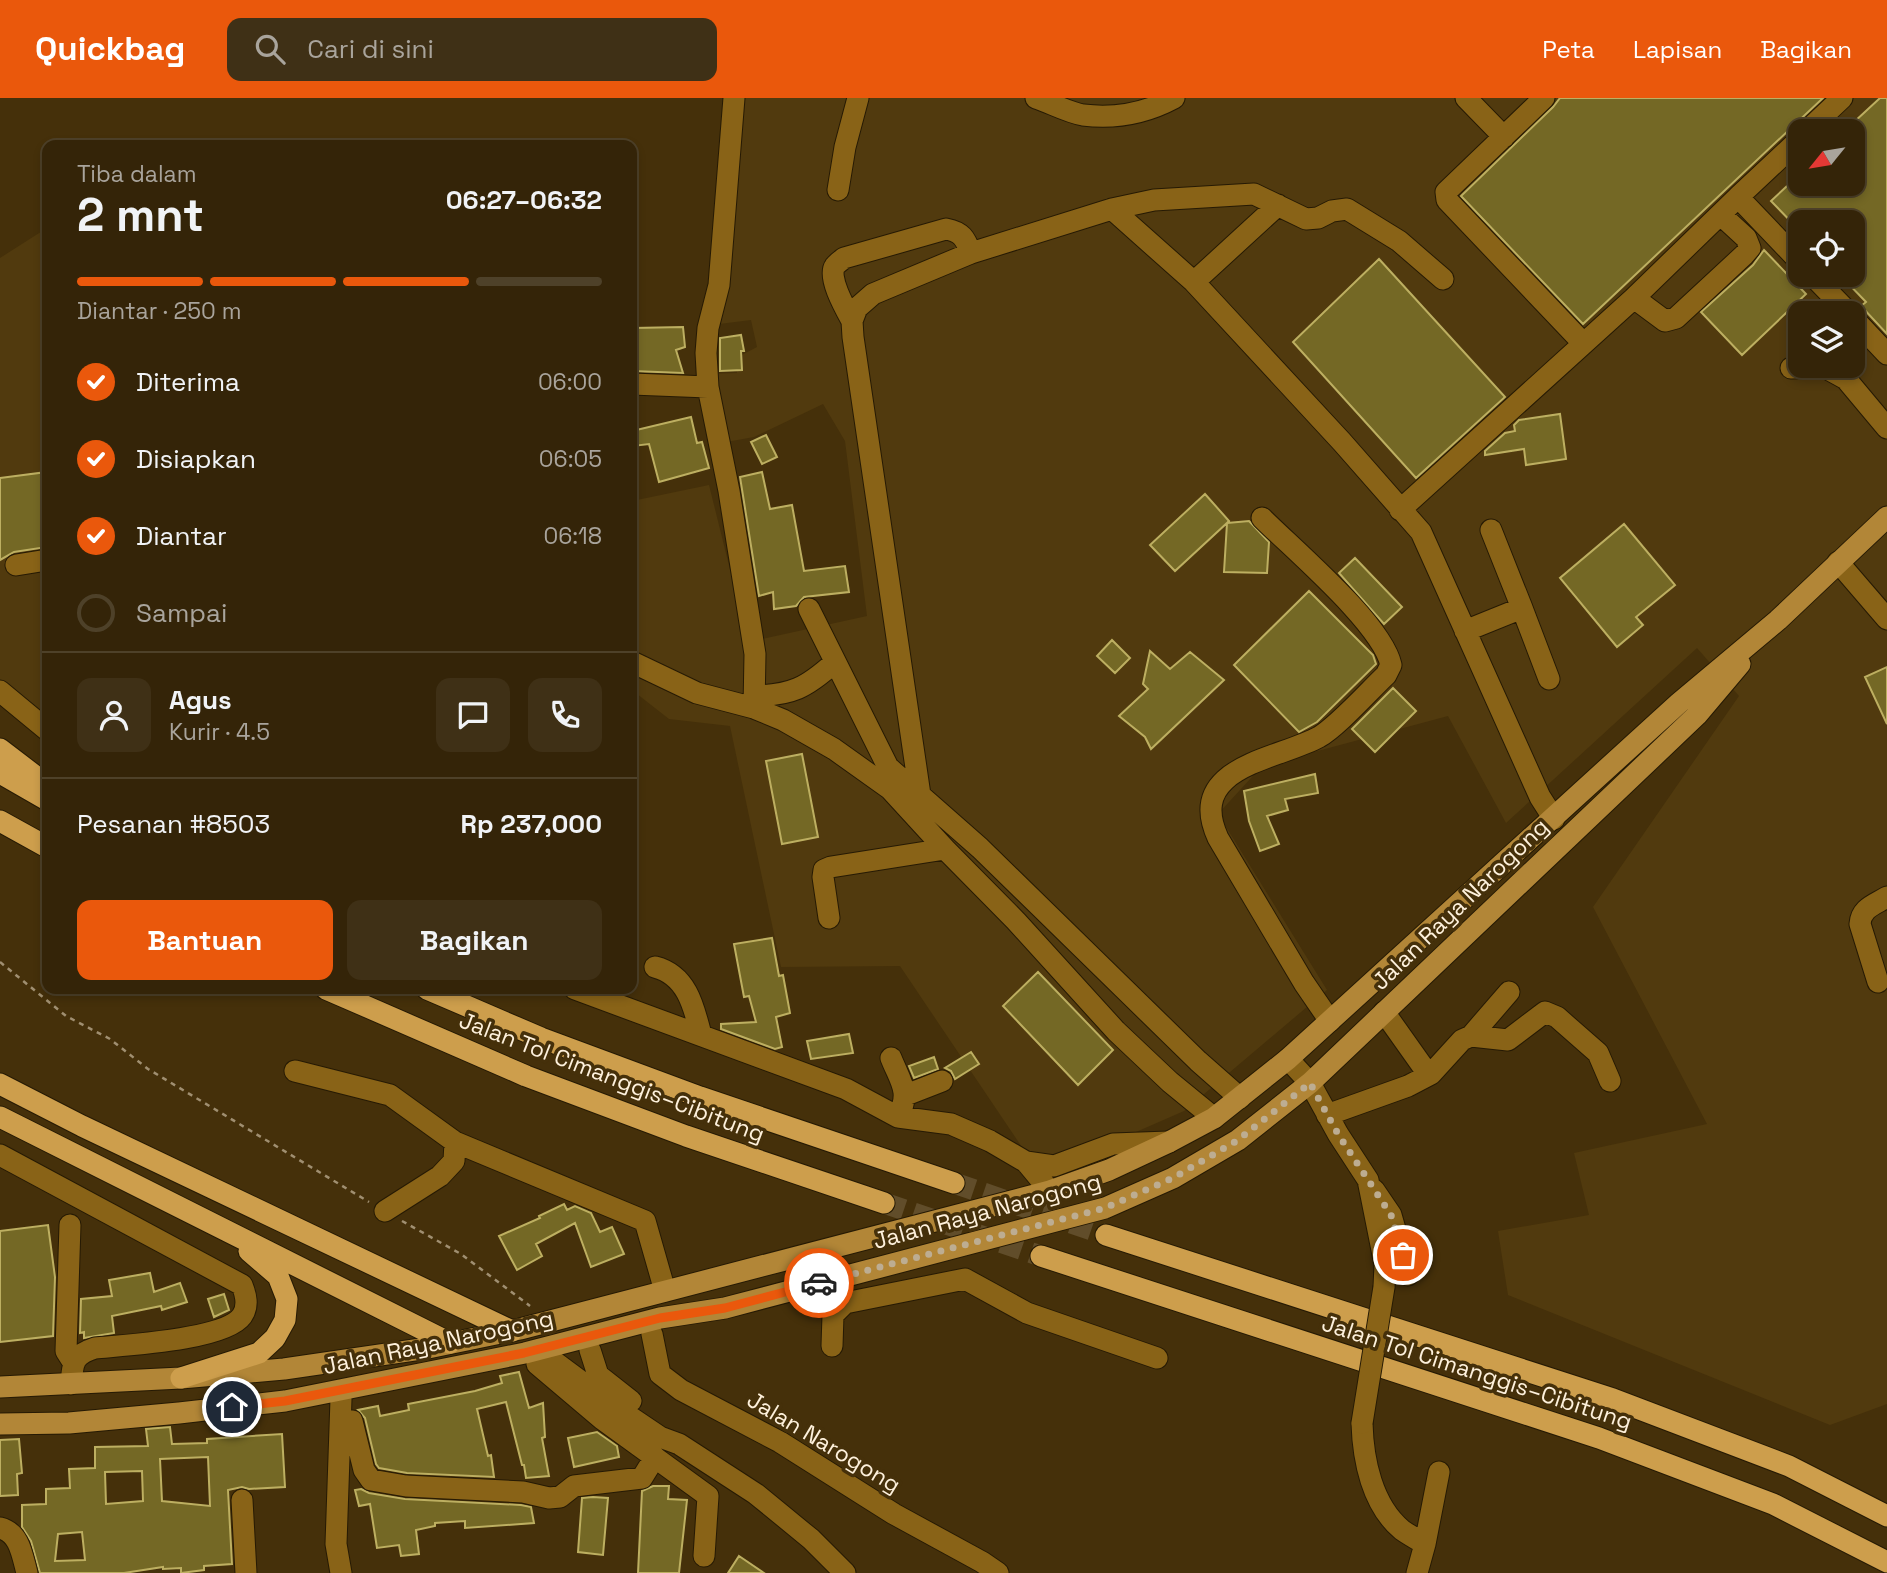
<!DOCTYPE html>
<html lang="id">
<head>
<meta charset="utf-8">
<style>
	:root { --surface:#342408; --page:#3f3016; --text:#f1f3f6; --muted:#a9a49c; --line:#4e4129; --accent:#ea580c }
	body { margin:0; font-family:"Space Grotesk",sans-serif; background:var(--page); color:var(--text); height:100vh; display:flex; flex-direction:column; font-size:26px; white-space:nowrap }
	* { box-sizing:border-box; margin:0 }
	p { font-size:23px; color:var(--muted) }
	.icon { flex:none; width:38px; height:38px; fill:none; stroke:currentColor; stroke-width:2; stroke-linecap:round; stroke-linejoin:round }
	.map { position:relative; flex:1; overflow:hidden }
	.side { position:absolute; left:42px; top:42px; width:595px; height:854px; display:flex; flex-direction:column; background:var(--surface); border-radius:14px; box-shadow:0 4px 10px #0003,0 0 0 2px var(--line) }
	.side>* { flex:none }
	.needle { width:46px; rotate:240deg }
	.fabs { position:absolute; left:1788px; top:21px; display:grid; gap:14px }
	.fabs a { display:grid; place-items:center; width:77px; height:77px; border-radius:14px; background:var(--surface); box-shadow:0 4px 10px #0003,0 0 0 2px var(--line); font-size:35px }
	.pin { position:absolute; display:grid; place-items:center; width:60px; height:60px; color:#fff; margin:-30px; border:4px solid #fff; border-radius:50%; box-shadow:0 2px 7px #0007 }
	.courier { position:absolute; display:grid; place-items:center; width:70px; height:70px; margin:-35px; border:5px solid #ea580c; border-radius:50%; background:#fff; color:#222; box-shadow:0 2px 9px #0007 }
	.head em { font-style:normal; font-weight:800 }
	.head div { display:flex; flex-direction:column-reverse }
	.head { display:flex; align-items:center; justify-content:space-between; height:119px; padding:0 35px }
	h1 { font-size:46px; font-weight:800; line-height:52px }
	.bar { display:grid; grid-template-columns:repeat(4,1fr); gap:10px 7px; align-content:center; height:84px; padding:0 35px }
	.bar i { height:9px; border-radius:5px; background:var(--line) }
	.bar .active { background:var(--accent) }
	.bar p { grid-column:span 4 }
	.line { display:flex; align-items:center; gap:18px; padding:0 35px; border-top:2px solid var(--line) }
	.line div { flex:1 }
	.round { display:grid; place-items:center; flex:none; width:74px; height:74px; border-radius:14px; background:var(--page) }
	ol { padding:0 35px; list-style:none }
	li { display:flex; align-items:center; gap:21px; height:77px }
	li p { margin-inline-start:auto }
	li .icon { padding:7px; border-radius:50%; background:var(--accent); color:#fff; stroke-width:4 }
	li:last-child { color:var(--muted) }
	li i { width:38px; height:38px; border:4px solid var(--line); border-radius:50% }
	.action { display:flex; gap:14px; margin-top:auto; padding:14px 35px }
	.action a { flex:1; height:80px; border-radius:14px; background:var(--accent); color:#fff; font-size:28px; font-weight:800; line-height:80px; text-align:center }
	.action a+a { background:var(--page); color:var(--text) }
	header { display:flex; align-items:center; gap:42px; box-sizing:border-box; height:98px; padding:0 35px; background:var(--accent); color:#fff }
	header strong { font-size:33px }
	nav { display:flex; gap:38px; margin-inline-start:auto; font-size:24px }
	.search { width:490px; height:63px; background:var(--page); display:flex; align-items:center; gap:18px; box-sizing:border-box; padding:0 24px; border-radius:14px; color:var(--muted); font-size:26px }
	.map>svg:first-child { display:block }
</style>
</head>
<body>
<header>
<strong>Quickbag</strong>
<div class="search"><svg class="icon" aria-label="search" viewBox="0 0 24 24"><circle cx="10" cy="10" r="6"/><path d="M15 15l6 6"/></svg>Cari di sini</div>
<nav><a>Peta</a><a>Lapisan</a><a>Bagikan</a></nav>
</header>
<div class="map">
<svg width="1887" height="1475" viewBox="0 0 1887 1475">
	<rect width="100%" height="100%" fill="#45300a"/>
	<path fill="#513a0e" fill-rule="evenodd" d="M729,0H1887V1306L1830,1327L1508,1197L1498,1133L1589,1117L1574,1055L1707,1026L1593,809L1739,598L1697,550L1506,725L1448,618L1262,668L1218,716L1327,892L1184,1013L1040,1076L900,868L781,869L730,628L669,621L632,592V403L709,387L748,544L867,518L845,343L823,306L754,339L721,345L703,276L737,275L734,261L757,249L751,222L719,226ZM1801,33H1853V86H1801ZM1801,124H1853V177H1801ZM1801,215H1853V268H1801Z
		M47,130V635L0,604V160Z"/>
	<path fill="#746825" stroke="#bdaf61" stroke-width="2" fill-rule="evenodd" d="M1560,0H1823L1583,226L1461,98L1553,9Z
		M1880,0H1887V236L1861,208L1866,204L1840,177H1853V124H1801V134L1771,103L1801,75V86H1853V25Z
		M1764,152L1806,196L1742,257L1701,214L1753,167Z
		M1379,161L1505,299L1416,380L1293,244Z
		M683,229L685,249L676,252L683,275L632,273L633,230Z
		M741,237L744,253H741L742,272L720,273V240Z
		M1560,316L1566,361L1526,367L1524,351L1485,357V353L1505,335L1515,333L1514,327L1519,322Z
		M691,319L697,345L702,344L709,370L659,384L649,346L633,348L632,333Z
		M766,337L777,359L762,366L751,344Z
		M47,374V449L14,454L0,462V380Z
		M762,374L770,411L792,407L804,473L845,468L849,494L804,499L796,508L774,511L773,494L759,498L740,379Z
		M1205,396L1229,423L1227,425L1249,423L1269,444L1267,475L1224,474L1227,425L1175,473L1150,447Z
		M1624,426L1675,487L1636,519L1643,527L1617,549L1560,480Z
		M1355,460L1402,509L1384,526L1339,475Z
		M1309,493L1373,557L1376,566L1317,624L1299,634L1234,567Z
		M1112,542L1130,560L1115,575L1097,558Z
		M1150,553L1170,571L1190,554L1224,582L1151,651L1145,639L1119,618L1148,591L1143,586Z
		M1887,569V626L1865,579Z
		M1393,590L1416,613L1375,654L1352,631Z
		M802,656L818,739L782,746L766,663Z
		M1315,676L1318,695L1285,701L1288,712L1267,718L1279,746L1260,753L1249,723L1244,693Z
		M772,840L779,878L783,877L790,915L776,919L782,949L775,951L721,931V926L756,924L749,898L744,899L734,846Z
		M1038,874L1113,952L1078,987L1003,908Z
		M849,936L853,955L811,961L807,943Z
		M971,954L979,966L955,981L951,973L945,970Z
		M934,959L938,971L914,980L909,968Z
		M564,1106L567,1112L575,1108L591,1115L600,1134L612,1129L624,1156L591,1169L575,1125L536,1146L542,1158L517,1172L499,1138L540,1120L539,1118Z
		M48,1127L55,1179L53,1238L0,1244V1133Z
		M150,1175L154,1194L180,1185L187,1204L162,1212L161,1208L112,1218L114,1235L84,1240V1234L80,1235L81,1201L112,1198L109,1182Z
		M224,1196L229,1212L214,1219L208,1201Z
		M519,1274L529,1310L543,1305L545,1339L542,1340L549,1378L526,1380L524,1367H522L506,1304L477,1311L488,1358L491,1357L494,1379L407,1375L379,1370L376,1366L365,1320L358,1312L378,1308L380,1318L409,1312L408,1306L475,1293L502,1285L500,1278Z
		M170,1329L172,1346L207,1345V1341L282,1336L285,1389L249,1391L242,1389L228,1392L232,1466L204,1468V1472L181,1475V1470L163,1471V1469L124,1475H40L31,1443L22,1429V1407L46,1406V1391L70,1390L69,1371L95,1370V1349L148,1348L146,1331ZM208,1359L210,1408L162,1403L160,1361ZM142,1373L143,1403L106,1406L105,1374ZM82,1434L85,1462L55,1463L58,1436Z
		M597,1334L617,1348L619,1359L574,1369L568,1340Z
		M19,1341L22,1375L17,1376L18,1397L0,1398V1342Z
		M653,1388H669L668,1401L687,1402L679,1475H638L642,1393Z
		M361,1391L369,1395L405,1401L521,1407L531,1409L534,1425L465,1430V1423L435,1425V1428L416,1432L419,1456L401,1458L399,1447L377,1450L370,1406L359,1408L355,1392Z
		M593,1399L608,1400L603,1457L578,1454L582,1400Z
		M739,1458L764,1475H728Z"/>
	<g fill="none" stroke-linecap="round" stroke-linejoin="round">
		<path stroke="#614d2a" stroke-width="21" stroke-dasharray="21 10" stroke-linecap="butt" d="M954,1085L1106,1137
			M884,1105L1041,1158"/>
		<g stroke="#261a04" stroke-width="23">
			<path id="minor" d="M734,0L719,187L708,230L706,255L708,289L729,393L755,556L754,610
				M1036,0C1051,5 1067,14 1083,17C1115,21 1146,15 1174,0
				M1466,0L1504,39
				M1544,0L1446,94L1447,102L1583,245
				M1807,33L1842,0
				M838,92L845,49L858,0
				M1738,99L1801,40
				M1112,111L1194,184L1342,344L1421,434L1540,699L1554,721
				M1812,177L1849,215
				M1194,184L1278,107
				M1634,200L1665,223L1676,220L1744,157L1750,150L1746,140L1721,117
				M1853,220L1887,256
				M852,223C846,212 827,179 835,168C836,166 842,162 844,160L946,131C962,134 965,140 971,155
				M1791,270L1824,269L1846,281L1887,330
				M632,286L708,289
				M1400,412L1634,200L1738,99L1801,165
				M1262,420C1294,452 1382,526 1391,567L1386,577C1369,593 1338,628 1319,639C1277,662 1185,668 1218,740L1304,885L1330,923
				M1838,464L1887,521
				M16,467L47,462
				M1522,510L1549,581
				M809,511L888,669L980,750L1198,963L1240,1000
				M1465,533L1522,510L1491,432
				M632,564L697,595L754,610L783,622L834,651L890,691L945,751
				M0,593L47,632
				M754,598C792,597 806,590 835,564
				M920,697L853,239L852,223L857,210L873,196L971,155L1112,111L1154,102L1254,96L1306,121L1318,120L1332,113L1347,111L1399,143L1443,181
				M829,820L823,779L824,772L831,769L945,751L1016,823L1116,933L1170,984L1214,1020
				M655,869C687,877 694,909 701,937
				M1878,884L1860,826C1861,810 1874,807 1887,799
				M575,891L846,991L898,1019L951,1026L990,1043L1026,1064L1050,1093
				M1384,914L1428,976
				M1471,938L1509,894
				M891,960C901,985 911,994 898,1019
				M1288,961L1310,985L1338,1036L1368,1082L1385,1167L1384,1189
				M295,973L390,997L455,1044L645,1123L665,1193
				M906,997L942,983
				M1327,1017L1408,988L1431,976L1462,942L1471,938L1508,942L1545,914L1557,919L1598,955L1610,983
				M0,1057L242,1187C246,1197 249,1208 242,1218C225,1242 125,1247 95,1250C73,1257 73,1264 71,1286
				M1026,1064L1054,1068L1113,1046L1169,1044
				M1374,1092L1391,1117L1408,1177
				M385,1113L440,1078L454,1063L455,1044
				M70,1127L66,1253L73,1264
				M806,1189L845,1205L965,1181L1027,1215L1157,1260
				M652,1236L660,1276L681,1292L780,1344L894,1416L982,1464L998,1475
				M832,1248L833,1217L845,1205
				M590,1252L598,1277L631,1303
				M552,1262L614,1308L660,1339L679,1346L756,1396L811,1441L845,1475
				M537,1266L602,1321L708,1398L704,1458
				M341,1301L336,1446L341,1475
				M342,1322L352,1323L364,1372L371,1382L406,1388L523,1394L549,1400L560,1399L574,1388L642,1380L655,1359
				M1362,1325C1363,1362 1372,1407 1402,1432C1409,1437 1418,1442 1425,1446
				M242,1402L246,1475
				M0,1430C20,1435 22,1457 27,1475
				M1417,1475L1425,1446L1439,1374"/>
		</g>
		<g stroke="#261a04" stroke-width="23">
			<path id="major" d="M0,1289L181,1280L284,1271L428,1250L520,1231L1050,1093L1109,1072L1169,1044L1214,1020L1288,961L1679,605L1778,522L1887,419
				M0,1326L69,1325L179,1315L285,1303L525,1255L660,1220L725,1210L1105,1110L1173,1080L1238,1042L1310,985L1697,617L1740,566"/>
		</g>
		<g stroke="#261a04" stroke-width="23">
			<path id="highway" d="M0,651L47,687
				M0,675L47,702
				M0,723L47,749
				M326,891L526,978L686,1038L884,1105
				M427,891L541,940L700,999L954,1085
				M0,986L82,1028L512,1233
				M0,1019L450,1245
				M1106,1137L1613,1301L1789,1368L1887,1418
				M1041,1158L1599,1340L1773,1406L1887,1464
				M181,1280L259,1255L275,1240L285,1222L287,1201L278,1178L249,1153"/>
		</g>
		<path stroke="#a08f71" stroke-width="2.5" stroke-dasharray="5 5" stroke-linecap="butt" d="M0,864L66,918L110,941L148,971L369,1104
			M402,1123L461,1156L530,1208"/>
		<use href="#minor" stroke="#896317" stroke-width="21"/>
		<use href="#major" stroke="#b28637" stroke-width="21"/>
		<use href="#highway" stroke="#cd9e4c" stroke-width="21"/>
		<g stroke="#261a04" stroke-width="23" stroke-linecap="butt">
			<path id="minor-bridge" d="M1362,1325L1384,1189"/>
		</g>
		<use href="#minor-bridge" stroke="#896317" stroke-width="21"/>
	</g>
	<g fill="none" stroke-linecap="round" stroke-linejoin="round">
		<path stroke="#bdad92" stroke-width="7" stroke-dasharray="0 12.6" d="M819,1185L1105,1110L1173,1080L1238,1042L1310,985L1338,1036L1391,1117L1403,1157"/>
		<path stroke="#ea580c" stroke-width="9" d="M232,1309L285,1303L524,1255L660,1220L725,1210L819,1185"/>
	</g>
	<g text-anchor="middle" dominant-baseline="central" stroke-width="7" stroke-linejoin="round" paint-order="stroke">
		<g font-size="23" fill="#fef1dc" stroke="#45300a">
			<text transform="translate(1460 806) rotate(-44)">Jalan Raya Narogong</text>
			<text transform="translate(612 979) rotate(21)">Jalan Tol Cimanggis–Cibitung</text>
			<text transform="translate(987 1113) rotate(-15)">Jalan Raya Narogong</text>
			<text transform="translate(438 1244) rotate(-12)">Jalan Raya Narogong</text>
			<text transform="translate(1477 1274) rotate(18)">Jalan Tol Cimanggis–Cibitung</text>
			<text transform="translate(824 1344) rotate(31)">Jalan Narogong</text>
		</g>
	</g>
</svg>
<div class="fabs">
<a><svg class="needle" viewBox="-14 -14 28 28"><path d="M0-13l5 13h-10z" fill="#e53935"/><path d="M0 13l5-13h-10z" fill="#a9a49c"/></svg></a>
<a><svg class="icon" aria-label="locate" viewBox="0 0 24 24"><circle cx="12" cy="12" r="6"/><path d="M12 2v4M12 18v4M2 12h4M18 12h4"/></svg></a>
<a><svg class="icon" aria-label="layers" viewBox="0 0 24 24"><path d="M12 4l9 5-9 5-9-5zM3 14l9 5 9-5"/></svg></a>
</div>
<div class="pin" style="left:1403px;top:1157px;background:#ea580c"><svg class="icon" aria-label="bag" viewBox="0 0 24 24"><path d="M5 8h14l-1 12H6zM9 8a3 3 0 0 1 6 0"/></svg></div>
<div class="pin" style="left:232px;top:1309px;background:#1f2937"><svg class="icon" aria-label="home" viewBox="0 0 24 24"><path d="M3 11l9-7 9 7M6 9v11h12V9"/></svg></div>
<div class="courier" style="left:819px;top:1185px"><svg class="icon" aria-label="car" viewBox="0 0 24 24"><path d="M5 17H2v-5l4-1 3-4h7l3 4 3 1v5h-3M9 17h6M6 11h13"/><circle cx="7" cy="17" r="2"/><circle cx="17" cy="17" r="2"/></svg></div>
<section class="side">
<div class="head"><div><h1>2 mnt</h1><p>Tiba dalam</p></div><em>06:27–06:32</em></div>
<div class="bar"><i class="active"></i><i class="active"></i><i class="active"></i><i></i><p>Diantar · 250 m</p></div>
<ol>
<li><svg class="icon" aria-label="check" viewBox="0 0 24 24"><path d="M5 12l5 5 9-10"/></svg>Diterima<p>06:00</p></li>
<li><svg class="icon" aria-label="check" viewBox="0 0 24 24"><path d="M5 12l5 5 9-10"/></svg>Disiapkan<p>06:05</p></li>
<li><svg class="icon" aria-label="check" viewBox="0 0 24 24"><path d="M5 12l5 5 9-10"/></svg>Diantar<p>06:18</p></li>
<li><i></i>Sampai</li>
</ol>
<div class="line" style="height:126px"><a class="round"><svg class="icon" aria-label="person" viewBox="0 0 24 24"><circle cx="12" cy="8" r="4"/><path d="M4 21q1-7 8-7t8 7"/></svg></a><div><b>Agus</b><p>Kurir · 4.5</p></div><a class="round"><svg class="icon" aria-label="chat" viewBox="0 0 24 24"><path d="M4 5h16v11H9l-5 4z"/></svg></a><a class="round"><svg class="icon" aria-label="phone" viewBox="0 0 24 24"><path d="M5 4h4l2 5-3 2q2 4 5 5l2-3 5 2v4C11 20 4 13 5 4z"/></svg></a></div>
<div class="line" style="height:91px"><div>Pesanan #8503</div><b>Rp 237,000</b></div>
<div class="action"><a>Bantuan</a><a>Bagikan</a></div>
</section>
</div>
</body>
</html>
